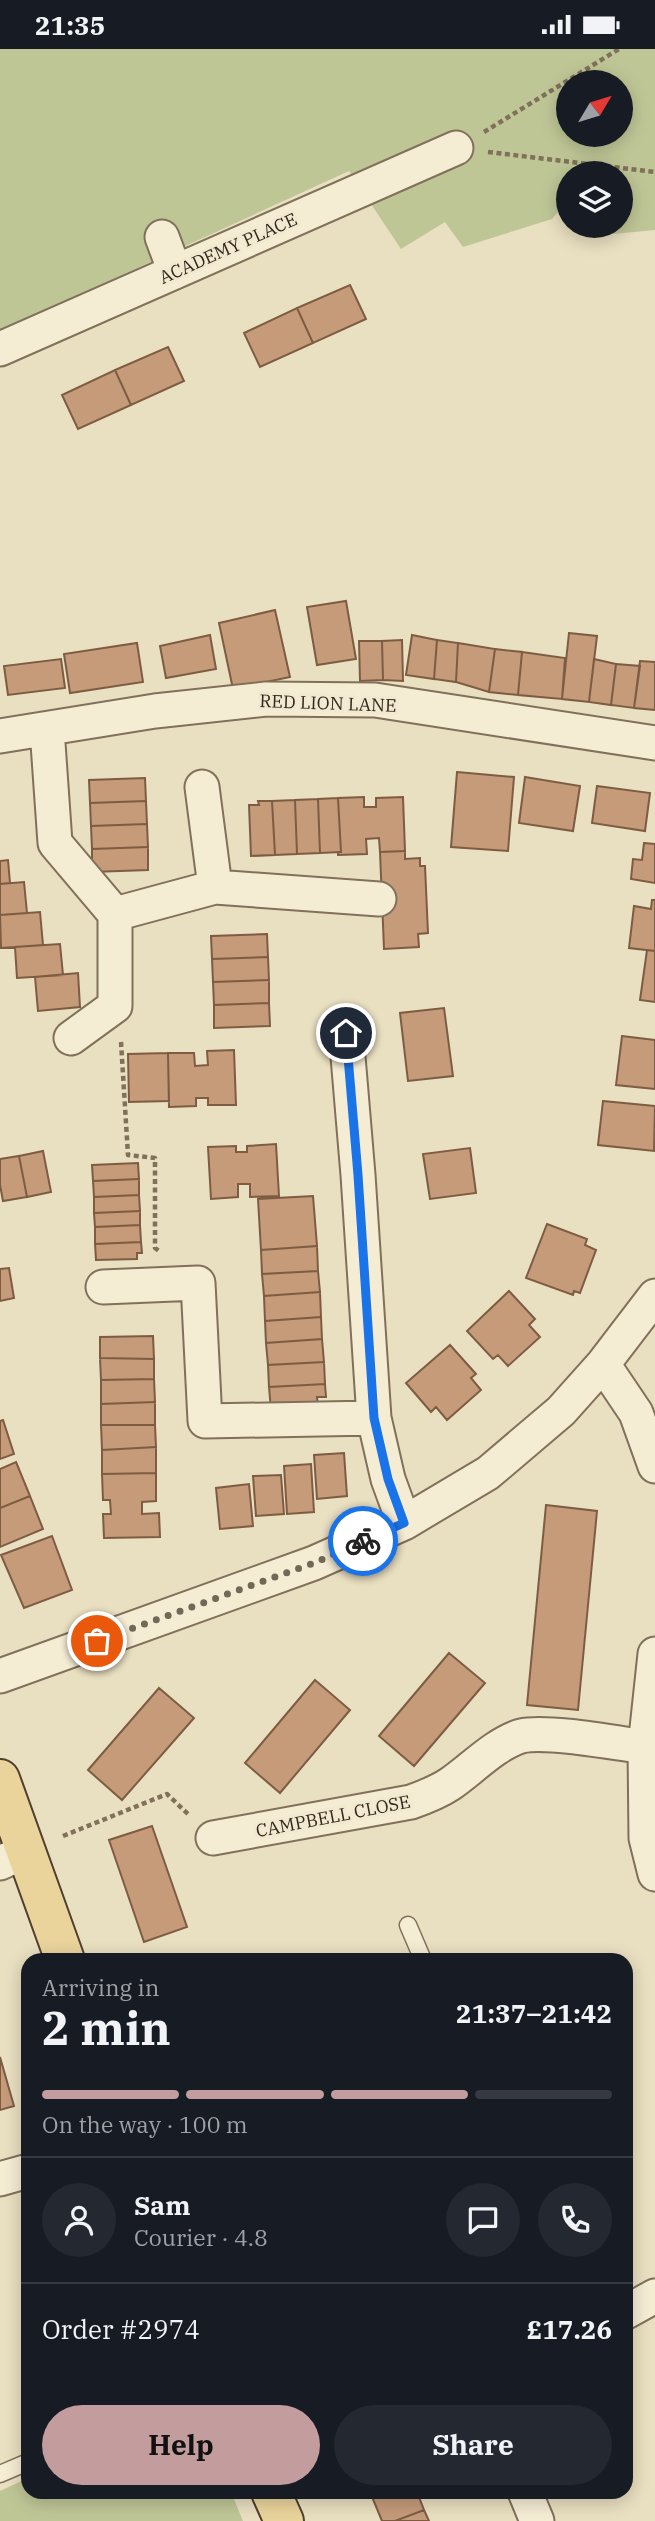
<!DOCTYPE html>
<html lang="en">
<head>
<meta charset="utf-8">
<style>
	:root { --surface:#171b24; --page:#242831; --text:#f1f3f6; --muted:#9ea1a6; --line:#363941; --accent:#c39c9d }
	body { margin:0; font-family:"IBM Plex Serif",serif; background:var(--page); color:var(--text); height:100vh; display:flex; flex-direction:column; font-size:26px; white-space:nowrap }
	* { box-sizing:border-box; margin:0 }
	p { font-size:23px; color:var(--muted) }
	.icon { flex:none; width:38px; height:38px; fill:none; stroke:currentColor; stroke-width:2; stroke-linecap:round; stroke-linejoin:round }
	.map { position:relative; flex:1; overflow:hidden }
	.side { position:absolute; left:21px; top:1904px; width:612px; height:546px; display:flex; flex-direction:column; background:var(--surface); border-radius:21px; box-shadow:0 4px 18px #0003 }
	.side>* { flex:none }
	.needle { width:46px; rotate:52deg }
	.controls { position:absolute; left:556px; top:21px; display:grid; gap:14px }
	.controls a { display:grid; place-items:center; width:77px; height:77px; border-radius:50%; background:var(--surface); box-shadow:0 4px 18px #0003; font-size:35px }
	.pin { position:absolute; display:grid; place-items:center; width:60px; height:60px; color:#fff; margin:-30px; border:4px solid #fff; border-radius:50%; box-shadow:0 2px 7px #0007 }
	.courier { position:absolute; display:grid; place-items:center; width:70px; height:70px; margin:-35px; border:5px solid #1a73e8; border-radius:50%; background:#fff; color:#222; box-shadow:0 2px 9px #0007 }
	.overview em { font-style:normal; font-weight:800 }
	.overview div { display:flex; flex-direction:column-reverse }
	.overview { display:flex; align-items:center; justify-content:space-between; height:119px; padding:0 21px }
	h1 { font-size:46px; font-weight:800; line-height:52px }
	.bar { display:grid; grid-template-columns:repeat(4,1fr); gap:10px 7px; align-content:center; height:84px; padding:0 21px }
	.bar i { height:9px; border-radius:5px; background:var(--line) }
	.bar .active { background:var(--accent) }
	.bar p { grid-column:span 4 }
	.line { display:flex; align-items:center; gap:18px; padding:0 21px; border-top:2px solid var(--line) }
	.line div { flex:1 }
	.round { display:grid; place-items:center; flex:none; width:74px; height:74px; border-radius:37px; background:var(--page) }
	.primary-button { display:flex; gap:14px; margin-top:auto; padding:14px 21px }
	.primary-button a { flex:1; height:80px; border-radius:42px; background:var(--accent); color:#111; font-size:28px; font-weight:800; line-height:80px; text-align:center }
	.primary-button a+a { background:var(--page); color:var(--text) }
	.status { display:flex; justify-content:space-between; align-items:center; height:49px; padding:0 35px; background:var(--surface); direction:ltr }
	.status svg { height:19px; fill:currentColor }
	.map>svg:first-child { display:block }
</style>
</head>
<body>
<div class="status"><b>21:35</b><svg viewBox="0 0 49 12"><path d="M0 12V9h3v3zM5 12V6h3v6zM10 12V3h3v9zM15 12V0h3v12zM26 1h20v11H26zM47 4h2v5h-2z"/></svg></div>
<div class="map">
<svg width="655" height="2472" viewBox="0 0 655 2472">
	<rect width="100%" height="100%" fill="#e9dfc1"/>
	<path fill="#bfc696" fill-rule="evenodd" d="M0,0H655V181L603,186L599,177H621V124H569V150L552,170L463,198L445,173L401,200L349,122L0,282ZM569,33H621V86H569Z
		M28,2429V2443H231L243,2472H0V2442Z"/>
	<path fill="#c59b7a" stroke="#7e5c42" stroke-width="2" d="M350,236L366,270L313,294L297,259Z
		M297,259L313,294L260,318L244,284Z
		M168,298L184,332L131,356L115,321Z
		M115,321L131,356L78,380L62,346Z
		M346,552L356,610L317,616L307,558Z
		M275,561L290,628L233,640L219,574Z
		M569,584L597,587L589,653L562,650Z
		M210,586L216,620L166,629L160,597Z
		M412,586L437,591L434,630L406,626Z
		M402,591L403,632L383,631L382,592Z
		M437,591L458,594L456,633L434,630Z
		M359,592H382L383,631L360,632Z
		M137,594L143,633L70,644L64,605Z
		M458,594L495,600L489,643L456,633Z
		M495,600L522,603L518,646L489,643Z
		M522,603L565,609L562,650L518,646Z
		M61,610L65,639L8,646L4,617Z
		M594,610L616,615L611,656L589,653Z
		M640,612L655,613V661L634,659Z
		M616,615L640,617L634,659L611,656Z
		M457,723L514,728L508,802L451,798Z
		M525,728L580,737L573,782L519,774Z
		M145,729L146,752L90,754L89,731Z
		M597,737L650,744L645,782L592,774Z
		M364,748V758H376V749L403,748L405,802L380,803L379,789L366,790L367,805L338,806V803H341L338,749Z
		M338,749L341,803L320,804L318,750Z
		M318,750L320,804L297,805L295,751Z
		M295,751L297,805L275,806L272,752Z
		M146,752L147,775L91,777L90,754Z
		M258,752H272L275,806L251,807L249,756H259Z
		M147,775L148,798L92,800L91,777Z
		M644,794L655,795V834L631,830L633,810L642,811Z
		M148,798V821L92,823V800Z
		M405,802V810L420,809V817H425L428,884L418,885L419,898L384,900L380,803Z
		M8,811L10,834L0,835V812Z
		M24,833L27,864L0,866V835Z
		M652,851H655V902L629,899L634,857L651,860Z
		M40,863L43,896L1,899L0,866Z
		M267,885L268,908L212,910L211,887Z
		M60,895L63,926L17,929L15,898Z
		M647,901L655,902V953L640,951Z
		M268,908L269,931L213,933L212,910Z
		M78,924L80,958L38,962L35,928Z
		M269,931V954L214,956L213,933Z
		M269,954L270,977L214,979V956Z
		M444,959L453,1027L408,1032L400,964Z
		M622,987L655,991V1040L616,1036Z
		M234,1001L236,1056H208V1049H196V1057L169,1058L168,1004H194L195,1017L208,1016L207,1002Z
		M168,1004L169,1052L129,1053L128,1005Z
		M603,1052L655,1057L654,1102L598,1096Z
		M276,1095L279,1147L250,1148V1135H238V1148L211,1150L208,1098L236,1097V1103H247V1097Z
		M470,1099L476,1144L430,1150L423,1105Z
		M43,1102L51,1143L27,1148L19,1107Z
		M19,1107L27,1148L3,1152L0,1136V1110Z
		M138,1114L139,1130L93,1132L92,1116Z
		M139,1130V1146L94,1148L93,1132Z
		M139,1146L140,1162L94,1164V1148Z
		M313,1147L317,1197L261,1201L258,1150Z
		M140,1162V1176L95,1178L94,1164Z
		M547,1175L587,1190L585,1196L596,1201L580,1244L574,1242L573,1246L526,1229Z
		M140,1176L141,1193L95,1195V1178Z
		M141,1193L142,1204H137V1210L96,1211L95,1195Z
		M317,1197L318,1222L262,1225L261,1201Z
		M9,1219L14,1249L0,1252V1220Z
		M318,1222L320,1243L264,1247L262,1225Z
		M509,1242L535,1270L529,1276L540,1288L508,1317L498,1306L493,1310L467,1282Z
		M320,1243L321,1268L265,1272L264,1247Z
		M321,1268L322,1290L266,1294L265,1272Z
		M153,1287L154,1310L100,1309V1288Z
		M322,1290L324,1313L268,1316L266,1294Z
		M450,1296L476,1325L471,1329L481,1341L447,1371L436,1358L431,1363L406,1334Z
		M100,1309L154,1310V1330L101,1331Z
		M324,1313L325,1335L269,1338L268,1316Z
		M154,1330L155,1353L101,1355V1331Z
		M325,1335L326,1348H317L318,1358L271,1361L269,1338Z
		M155,1353V1376H101V1355Z
		M3,1371L14,1405L0,1410V1372Z
		M101,1376H155L156,1398L102,1401Z
		M156,1398V1424L102,1425V1401Z
		M344,1404L347,1447L317,1450L314,1406Z
		M16,1413L30,1447L0,1459V1420Z
		M311,1415L314,1463L287,1465L284,1417Z
		M156,1424V1452L142,1453V1465L159,1464L160,1488L104,1489L103,1465H111L110,1451H103L102,1425Z
		M281,1426L284,1465L256,1467L253,1427Z
		M249,1435L253,1477L220,1480L216,1439Z
		M30,1447L43,1480L0,1498V1459Z
		M546,1456L597,1462L578,1661L527,1656Z
		M52,1487L72,1541L24,1559L1,1506Z
		M449,1604L485,1634L414,1717L379,1687Z
		M315,1631L350,1661L280,1744L245,1714Z
		M159,1639L194,1669L122,1751L88,1721Z
		M152,1777L187,1878L144,1893L109,1791Z
		M0,2008L14,2057L0,2061Z
		M370,2443H417L424,2461L395,2472H382Z
		M424,2461L429,2472H395Z"/>
	<g fill="none" stroke-linecap="round" stroke-linejoin="round">
		<g stroke="#81705a" stroke-width="19">
			<path id="lane" d="M408,1876L423,1911
				M0,2425L28,2413"/>
		</g>
		<g stroke="#81705a" stroke-width="37">
			<path id="street" d="M162,188L175,223
				M0,300L456,99
				M47,680L55,794L115,865V957L71,989
				M0,687L155,662L266,650L375,651L655,694
				M202,738L215,838
				M115,865L215,838L379,850
				M346,984L358,1126L374,1369L388,1430L404,1474
				M103,1238L198,1234L205,1372L374,1369
				M603,1315L636,1364L655,1417
				M655,1605L645,1698L646,1789L655,1825
				M0,1627L314,1514L404,1474L488,1424L561,1362L603,1315L655,1247
				M213,1789L411,1753C425,1748 438,1743 450,1735C472,1720 495,1695 521,1687C547,1681 616,1694 645,1698
				M0,1814L26,1802
				M0,2130L28,2122
				M626,2263L655,2247
				M525,2443L537,2472"/>
		</g>
		<g stroke="#4f3f2e" stroke-width="42">
			<path id="primary" d="M0,1730L65,1911
				M271,2443L284,2472"/>
		</g>
		<path stroke="#81705a" stroke-width="4.5" stroke-dasharray="5 3.5" stroke-linecap="butt" d="M484,83L619,0
			M488,103L655,123
			M121,993L128,1106L155,1109V1199L159,1202
			M63,1787L167,1745L190,1767"/>
		<use href="#lane" stroke="#f5ecd4" stroke-width="16"/>
		<use href="#street" stroke="#f5ecd4" stroke-width="33"/>
		<use href="#primary" stroke="#ead49c" stroke-width="38"/>
	</g>
	<g fill="none" stroke-linecap="round" stroke-linejoin="round">
		<path stroke="#726856" stroke-width="7" stroke-dasharray="0 12.6" d="M97,1592L314,1514L363,1492"/>
		<path stroke="#1a73e8" stroke-width="9" d="M346,984L358,1126L374,1369L388,1430L404,1474L363,1492"/>
	</g>
	<g text-anchor="middle" dominant-baseline="central" stroke-width="6" stroke-linejoin="round" paint-order="stroke">
		<g font-size="18" fill="#32281d" stroke="#f2e9d0">
			<text transform="translate(228 199) rotate(-24)">ACADEMY PLACE</text>
			<text transform="translate(328 654) rotate(2)">RED LION LANE</text>
			<text transform="translate(333 1767) rotate(-11)">CAMPBELL CLOSE</text>
		</g>
	</g>
</svg>
<div class="controls">
<a><svg class="needle" viewBox="-14 -14 28 28"><path d="M0-13l5 13h-10z" fill="#e53935"/><path d="M0 13l5-13h-10z" fill="#9ea1a6"/></svg></a>
<a><svg class="icon" aria-label="layers" viewBox="0 0 24 24"><path d="M12 4l9 5-9 5-9-5zM3 14l9 5 9-5"/></svg></a>
</div>
<div class="pin" style="left:97px;top:1592px;background:#ea580c"><svg class="icon" aria-label="bag" viewBox="0 0 24 24"><path d="M5 8h14l-1 12H6zM9 8a3 3 0 0 1 6 0"/></svg></div>
<div class="pin" style="left:346px;top:984px;background:#1f2937"><svg class="icon" aria-label="home" viewBox="0 0 24 24"><path d="M3 11l9-7 9 7M6 9v11h12V9"/></svg></div>
<div class="courier" style="left:363px;top:1492px"><svg class="icon" aria-label="bike" viewBox="0 0 24 24"><circle cx="6" cy="16" r="4"/><circle cx="18" cy="16" r="4"/><path d="M6 16l4-8h5l3 8M10 8l3 8H6M13 5h3"/></svg></div>
<section class="side">
<div class="overview"><div><h1>2 min</h1><p>Arriving in</p></div><em>21:37–21:42</em></div>
<div class="bar"><i class="active"></i><i class="active"></i><i class="active"></i><i></i><p>On the way · 100 m</p></div>
<div class="line" style="height:126px"><a class="round"><svg class="icon" aria-label="person" viewBox="0 0 24 24"><circle cx="12" cy="8" r="4"/><path d="M4 21q1-7 8-7t8 7"/></svg></a><div><b>Sam</b><p>Courier · 4.8</p></div><a class="round"><svg class="icon" aria-label="chat" viewBox="0 0 24 24"><path d="M4 5h16v11H9l-5 4z"/></svg></a><a class="round"><svg class="icon" aria-label="phone" viewBox="0 0 24 24"><path d="M5 4h4l2 5-3 2q2 4 5 5l2-3 5 2v4C11 20 4 13 5 4z"/></svg></a></div>
<div class="line" style="height:91px"><div>Order #2974</div><b>£17.26</b></div>
<div class="primary-button"><a>Help</a><a>Share</a></div>
</section>
</div>
</body>
</html>
